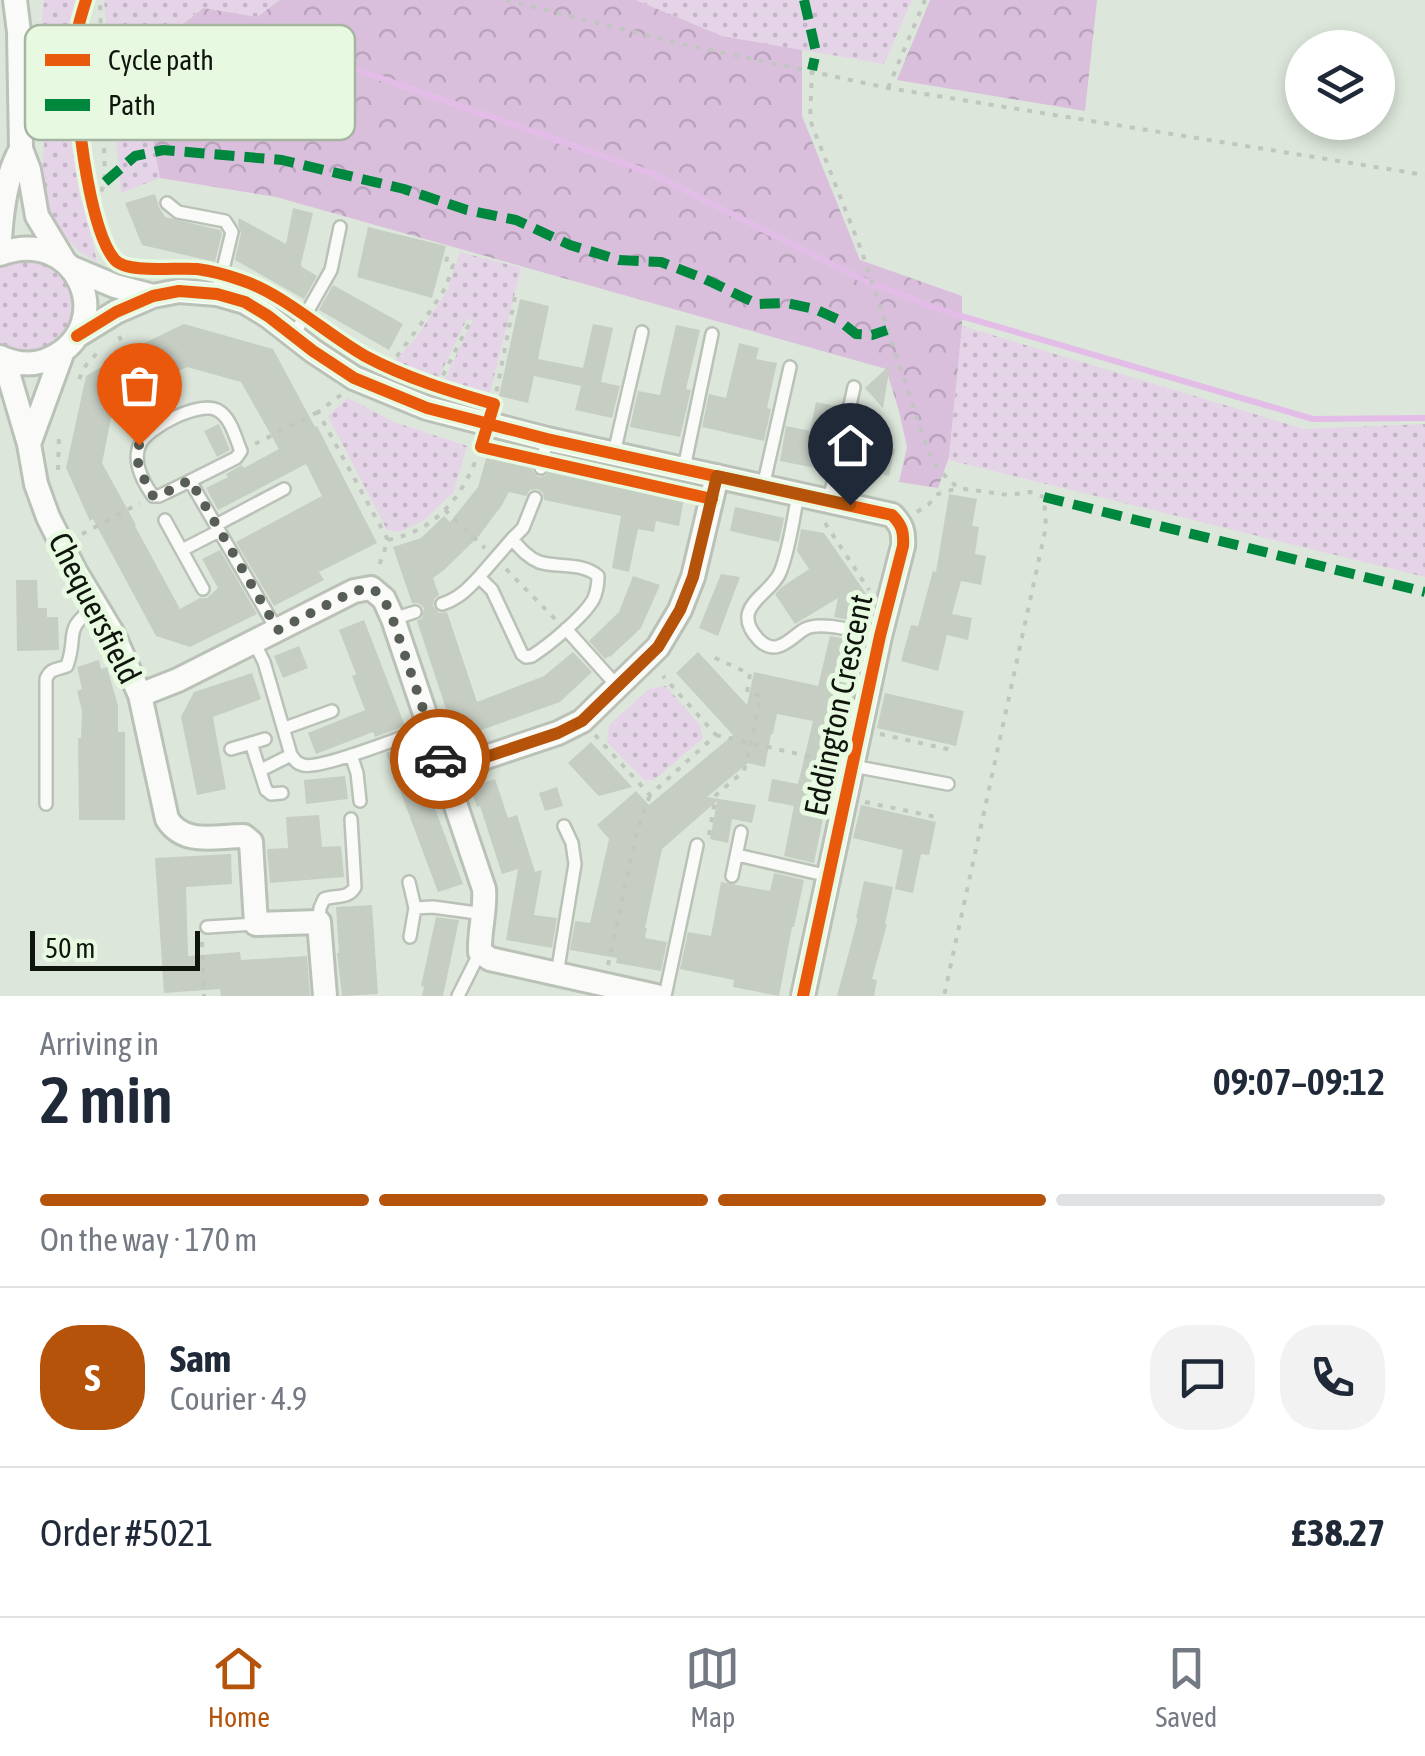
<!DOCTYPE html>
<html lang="en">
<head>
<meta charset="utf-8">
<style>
	:root { --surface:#fff; --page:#f2f2f3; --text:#1f2937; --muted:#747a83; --line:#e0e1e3; --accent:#b45309 }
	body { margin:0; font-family:"Asap Condensed",sans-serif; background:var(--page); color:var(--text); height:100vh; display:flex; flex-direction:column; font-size:38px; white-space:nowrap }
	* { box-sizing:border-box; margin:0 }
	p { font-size:32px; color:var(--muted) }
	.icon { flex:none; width:55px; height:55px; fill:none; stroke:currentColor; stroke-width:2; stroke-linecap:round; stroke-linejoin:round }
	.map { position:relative; height:996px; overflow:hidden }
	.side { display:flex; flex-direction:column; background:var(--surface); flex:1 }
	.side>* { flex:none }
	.fabs { position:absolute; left:1285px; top:30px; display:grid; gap:20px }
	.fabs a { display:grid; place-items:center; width:110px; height:110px; border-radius:50%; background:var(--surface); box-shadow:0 5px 15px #0003; font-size:50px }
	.scale { position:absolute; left:30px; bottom:25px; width:170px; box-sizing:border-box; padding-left:10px; border:5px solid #0f150d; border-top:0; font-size:28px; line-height:35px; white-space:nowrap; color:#0f150d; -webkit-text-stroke:8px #e7fae1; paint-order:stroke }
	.pin { position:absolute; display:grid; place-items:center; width:85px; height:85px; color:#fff; margin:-102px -42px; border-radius:50% 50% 50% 0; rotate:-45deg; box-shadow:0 0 10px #0007 }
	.pin .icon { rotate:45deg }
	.courier { position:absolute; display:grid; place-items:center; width:100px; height:100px; margin:-50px; border:8px solid #b45309; border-radius:50%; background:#fff; color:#222; box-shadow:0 2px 12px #0007 }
	.head em { font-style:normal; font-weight:600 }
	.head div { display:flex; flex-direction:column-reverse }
	.head { display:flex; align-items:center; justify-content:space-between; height:170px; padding:0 40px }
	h1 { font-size:65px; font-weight:600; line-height:75px }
	.bar { display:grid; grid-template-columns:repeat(4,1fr); gap:15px 10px; align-content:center; height:120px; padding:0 40px }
	.bar i { height:12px; border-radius:8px; background:var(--line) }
	.bar .on { background:var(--accent) }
	.bar p { grid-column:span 4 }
	.line { display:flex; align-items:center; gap:25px; padding:0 40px; border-top:2px solid var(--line) }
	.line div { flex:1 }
	.round { display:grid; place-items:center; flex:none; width:105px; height:105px; border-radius:40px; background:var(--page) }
	.menu { display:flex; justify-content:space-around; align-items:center; height:140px; border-top:2px solid var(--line); background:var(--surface); font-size:28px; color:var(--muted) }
	.menu a { display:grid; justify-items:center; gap:5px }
	.menu .on { color:var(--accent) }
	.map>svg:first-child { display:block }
</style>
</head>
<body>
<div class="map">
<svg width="1425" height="996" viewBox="0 0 1425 996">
	<defs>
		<pattern id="green-dots" width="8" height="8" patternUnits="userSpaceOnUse" patternTransform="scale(2.5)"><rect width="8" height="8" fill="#e5d4e7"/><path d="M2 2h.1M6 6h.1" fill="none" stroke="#c3b5c5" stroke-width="1.8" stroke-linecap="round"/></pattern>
		<pattern id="forest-crowns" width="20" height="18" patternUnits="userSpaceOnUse" patternTransform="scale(2.5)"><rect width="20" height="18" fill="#dabfdd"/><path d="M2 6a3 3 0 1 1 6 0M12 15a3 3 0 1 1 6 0" fill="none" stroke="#baa3bc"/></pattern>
	</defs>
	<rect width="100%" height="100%" fill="#dce6da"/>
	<path fill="url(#green-dots)" d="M44,0H75L67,38L71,140L79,193L86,213L97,262L80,252L56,227L46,206L40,183L44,149L42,23Z
		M104,0H280L257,17L202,8L139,59L160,178L121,193Z
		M636,0H912L884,64L722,36Z
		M460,252L521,268L489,397L442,385L473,320L467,319L437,381L393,363L416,338L447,291Z
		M31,256C39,260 52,263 59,269C65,274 69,282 71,289C80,318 61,349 30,352C19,352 10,348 0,344V264Z
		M962,326L1304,429L1425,424V577L949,460Z
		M348,398L394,422L467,446L453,493L423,521L399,532L387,530L328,416Z
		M666,686L700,725L703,738L654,780H644L607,742L609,725L649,689Z"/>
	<path fill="url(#forest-crowns)" d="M280,0H636L722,36L802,50V116L860,260L962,296V326L949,457L938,488L899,482L907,447L899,411L886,369L276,197L160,178L138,60L203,8L257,17Z
		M930,0H1097L1085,111L897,80Z"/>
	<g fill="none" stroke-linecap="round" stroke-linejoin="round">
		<path stroke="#e3bde7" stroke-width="6" d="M312,54L651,173L863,280L944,311L1313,419L1425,418"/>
	</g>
	<path fill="#c6cec4" d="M155,194L159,207L165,217L220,230L222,234L215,262L142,245L125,203Z
		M293,208L313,213L301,264L302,267L317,276L304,299L235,260L241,233L238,224L239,218L286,244Z
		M368,227L446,246L432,298L357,277Z
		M333,285L403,324L389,350L319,310Z
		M520,299L549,306L538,359L583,368L593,324L613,328L601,382L620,386L612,418L575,410L581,386L534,376L528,403L499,396Z
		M184,324L273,349L315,427L317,426L377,543L319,572L324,580L274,606L236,542L322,496L306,464L218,510L206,488L228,477L226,474L242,465L244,468L279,449L241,382L187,367L136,390L114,404L102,463L136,525L135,526L180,609L200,598H207L218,588L202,559L220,550L257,614L190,647L156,636L93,519L90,521L66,468L86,376L134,348Z
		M676,325L700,330L686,389L691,390L680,437L630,427L638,391L660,395Z
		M739,343L759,348L756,359L777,363L767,408L771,409L764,441L702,427L709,394L726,398Z
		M890,365L883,408L865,388Z
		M816,402L840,407L826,470L780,461L786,426L810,431Z
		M858,411L881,416L876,445L895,449L889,476L846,466Z
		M219,424L230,450L217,457L204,431Z
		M488,452L516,459L515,463L532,466L533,472L538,477L545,476L550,470L684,498L679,526L656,521L654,532L638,529L629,572L612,568L621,516L544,500L543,493L538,489L530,490L526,496L509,492L502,505L479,536L444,570L433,578L439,595L434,599L433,606L439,613L447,612L477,702L544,676L573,652L592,672L560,702L456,739L417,621L422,618L424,608L418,603H412L393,547L421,538L444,516L450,522L478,487Z
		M949,494L977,499L972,526L979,527L975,554L986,556L981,585L961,581L952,614L972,618L968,640L947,635L938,671L901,661L911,625L918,626L933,571L936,572Z
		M735,507L784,518L779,542L730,531Z
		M801,529L824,533L869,598L864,623L834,617L838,598L795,624L775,594L782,587L809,569L797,551Z
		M721,574L740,577L718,636L699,628Z
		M633,576L660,585L641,628L610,657L609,656L605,659L589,641L619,612Z
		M16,580H37L38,608H47V617H58L59,650L17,651Z
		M364,620L405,726L375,737L373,732L316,754L308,733L365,710L352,676L356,674L339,630Z
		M830,636L859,641L814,863L784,856L794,806L768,801L772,779L798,784L813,721L777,714L773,734H771L765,767L748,763L707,797L756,805L752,823L732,819L728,843L710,839L717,801L662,849L645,928H647L645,938L667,942L661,971L616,963L617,958L570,950L575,921L590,923L609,839L597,825L636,791L649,805L733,735L676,673L698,652L747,705L754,672L818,686Z
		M299,646L308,668L283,678L274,656Z
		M99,660L101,669L107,667L118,706V732H125V820H79L78,738H81L82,711L77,691L82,689L77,667Z
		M252,673L261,699L213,717L226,789L197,795L181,717L194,692Z
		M885,693L964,711L956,746L877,728Z
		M591,742L632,787L599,796L593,790L568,763Z
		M411,744L463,884L438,892L386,753Z
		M345,776L348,799L306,804L304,780Z
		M495,779L508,818L517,815L535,872L542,870L534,915L557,918L552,948L506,940L518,869L502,874L480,806L477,807L470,787Z
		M557,787L563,806L545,811L539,793Z
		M861,805L936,822L929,855L921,854L913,893L895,889L903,850L853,838Z
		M319,815L322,847L341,846L344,877L270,883L267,849L288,848L286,817Z
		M231,854L232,884L186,887L188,956L240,952L241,960L307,956L310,996H221L220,989L164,993L155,858Z
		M774,873L804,880L794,927H792L779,996L733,987L734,980L680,969L688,932L711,936L721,882L770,891Z
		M864,881L893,887L885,924H887L872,979L877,980L874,996H837L858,918H856Z
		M372,905L378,994L342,996L337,953H339L336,907Z
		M436,917L459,920L443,996H422L424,987L421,986Z"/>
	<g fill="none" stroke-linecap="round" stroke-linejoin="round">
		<g stroke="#bac2b8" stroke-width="16">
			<path id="service" d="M167,203L178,212L225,221L232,232L217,294
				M294,335L331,270L340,227
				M614,453L642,332
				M541,468L547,439
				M684,468L712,334
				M190,481L236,458L241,451C235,437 231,417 217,410C199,401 148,427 140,444C132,461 143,482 153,496H159L190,481L277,630
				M763,487L790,367
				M798,495C793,519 790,546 781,570C773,595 727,606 759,640C764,645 772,649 779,646C789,643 796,634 805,629C821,620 862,633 880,636
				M829,501L854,387
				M165,520L203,589
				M216,525L284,489
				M512,539L523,528L535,498
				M182,550L219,531
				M442,604C458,599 468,589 479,577L492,590L522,654L526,657L532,656C549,645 583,617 593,600C597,592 598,584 598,576C582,562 558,568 539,562C527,557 520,548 512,539L479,577
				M393,619L415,612
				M566,629L618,687
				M254,642L264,662L291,755C296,761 296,763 303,765C319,770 408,735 429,727
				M285,728L332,711
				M251,743L266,790L271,794L282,793
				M231,749L265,739
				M351,755L357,773L360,801
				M853,766L948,784
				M261,770L291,755
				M46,804V679C50,668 57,670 67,666C79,631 61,632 97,605
				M737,855L829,876
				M732,876L741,832
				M409,882L415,908L410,937
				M415,908L433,907L484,914
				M319,922L320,908L324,899C335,895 349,899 355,887L351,819
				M207,927L256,924
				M557,974L575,864L572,843L564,826
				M458,996L480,952
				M665,996L697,845"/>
		</g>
		<g stroke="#bac2b8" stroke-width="28">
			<path id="minor" d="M15,0L19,32L21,149L29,170L37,216L63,259
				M0,239C2,209 6,176 21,149
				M0,254C77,225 118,323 53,357C36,366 17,365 0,357
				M72,268L115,286L153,296
				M77,336L116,312L153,296L179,291L217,294L245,302L268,316L313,351L354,378L427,408L547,439L892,515C902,525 904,532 903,546L880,636L803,996
				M4,359L29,444L36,484L48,517L75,571L113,634L140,695L167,819C184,846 215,836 244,836L251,842L256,924L319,922L325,996
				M29,444L63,351
				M140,695L178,680L354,591L371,588L384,599L393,619L484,889C486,910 479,930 480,952L490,959L656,996
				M444,771L558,733L582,721L658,647L680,610L693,577L717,476"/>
		</g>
		<path stroke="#c2c6c1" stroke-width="4" stroke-dasharray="5 8" stroke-linecap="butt" d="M506,0L682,44L888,88L1425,175
			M812,70L810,120L862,252L928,451L939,470L958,488L1008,495L1030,492L1044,497L1046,527L944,996
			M888,88L925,0
			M89,195L101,192L105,182L100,0
			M119,336L154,408
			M389,367L429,313L446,287L453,265L446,263L448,252
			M79,379L86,365L99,351
			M437,387L471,320
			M341,395L318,412L388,540L378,569
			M494,404L515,297
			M255,444L318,412
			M58,470L59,435
			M445,510L485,548
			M917,512L929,504L938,494L958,488
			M825,523L869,590
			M82,534L140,503
			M388,540C440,529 464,494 481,447
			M506,569L555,619
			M880,734L956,751
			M595,735L650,795L716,735L663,676
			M716,735L829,761
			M865,802L941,818
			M709,835L716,795L744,771L761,696L747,692L750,674L711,656
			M202,942L204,996
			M608,965L636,835L650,795"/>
		<use href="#service" stroke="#fafbf9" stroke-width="11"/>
		<use href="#minor" stroke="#fafbf9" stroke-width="22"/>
		<path stroke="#00873e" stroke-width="10" stroke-dasharray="20 10" stroke-linecap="butt" d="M804,0L816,52L812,70
			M105,182L135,156L163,150L282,160L404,189L467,210L516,220L570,245L619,260L661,262L705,279L757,304L787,303L815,309L837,319L856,334L872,335L887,330
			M1044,497L1425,592"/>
		<g stroke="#e7fae1" stroke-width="19">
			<path id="cycleway" d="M86,0C81,16 75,35 75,52C73,94 88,230 115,260C128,274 177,267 197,269C212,271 227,275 241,280C284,294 326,334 365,356C406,378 449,391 494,404L481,447L712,499
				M77,336L116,312L153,296L179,291L217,294L245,302L268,316L313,351L354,378L427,408L547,439L892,515C902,525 904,532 903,546L880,636L803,996"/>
		</g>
		<use href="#cycleway" stroke="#e8590c" stroke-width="12"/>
	</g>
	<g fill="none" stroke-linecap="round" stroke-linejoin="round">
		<path stroke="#575e55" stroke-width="10" stroke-dasharray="0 18" d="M139,445L138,467L153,496H159L190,480L278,630L354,591L372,588L384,599L393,620L440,759"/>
		<path stroke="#b45309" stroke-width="12" d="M440,759L444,771L558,733L582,721L658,647L680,610L693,577L717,476L850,505"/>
	</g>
	<g text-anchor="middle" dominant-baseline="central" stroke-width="10" stroke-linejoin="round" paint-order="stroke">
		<g font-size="32" fill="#0f150d" stroke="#e7fae1">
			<text transform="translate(95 608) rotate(63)">Chequersfield</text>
			<text transform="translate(838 705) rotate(-78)">Eddington Crescent</text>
		</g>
	</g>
	<rect x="25" y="25" width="330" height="115" rx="15" fill="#e7fae1" stroke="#a6b5a1" stroke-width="2.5"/>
	<rect x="45" y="54" width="45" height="12" fill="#e8590c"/>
	<rect x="45" y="99" width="45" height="12" fill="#00873e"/>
	<g font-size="28" fill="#0f150d">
		<text x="108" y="70">Cycle path</text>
		<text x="108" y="115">Path</text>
	</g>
</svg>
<div class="fabs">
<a><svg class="icon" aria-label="layers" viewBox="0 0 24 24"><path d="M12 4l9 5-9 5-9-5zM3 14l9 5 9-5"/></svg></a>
</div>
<div class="scale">50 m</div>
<div class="pin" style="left:139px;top:445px;background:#ea580c"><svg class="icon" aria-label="bag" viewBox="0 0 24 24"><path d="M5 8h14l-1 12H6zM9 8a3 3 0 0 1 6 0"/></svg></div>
<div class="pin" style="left:850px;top:505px;background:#1f2937"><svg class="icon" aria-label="home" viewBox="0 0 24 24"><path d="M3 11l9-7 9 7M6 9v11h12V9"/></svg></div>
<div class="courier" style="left:440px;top:759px"><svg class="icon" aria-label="car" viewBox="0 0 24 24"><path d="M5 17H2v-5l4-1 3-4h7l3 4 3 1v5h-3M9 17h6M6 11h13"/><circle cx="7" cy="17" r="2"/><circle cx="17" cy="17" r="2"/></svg></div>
</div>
<section class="side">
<div class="head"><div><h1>2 min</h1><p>Arriving in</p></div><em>09:07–09:12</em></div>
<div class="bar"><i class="on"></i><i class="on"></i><i class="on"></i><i></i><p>On the way · 170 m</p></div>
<div class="line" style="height:180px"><b class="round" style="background:var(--accent);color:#fff">S</b><div><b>Sam</b><p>Courier · 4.9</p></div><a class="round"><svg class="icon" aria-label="chat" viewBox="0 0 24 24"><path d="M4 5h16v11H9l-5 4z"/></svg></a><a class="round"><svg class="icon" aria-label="phone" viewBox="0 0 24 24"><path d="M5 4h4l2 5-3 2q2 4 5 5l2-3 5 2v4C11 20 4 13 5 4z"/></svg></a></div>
<div class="line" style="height:130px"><div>Order #5021</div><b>£38.27</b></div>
</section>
<nav class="menu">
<a class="on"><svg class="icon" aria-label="home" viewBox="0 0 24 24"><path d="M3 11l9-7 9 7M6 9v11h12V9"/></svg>Home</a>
<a><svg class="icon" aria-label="map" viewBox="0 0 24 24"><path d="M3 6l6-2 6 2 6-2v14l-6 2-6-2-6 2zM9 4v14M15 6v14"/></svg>Map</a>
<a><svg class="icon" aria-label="saved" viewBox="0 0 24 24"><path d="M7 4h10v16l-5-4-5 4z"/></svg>Saved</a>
</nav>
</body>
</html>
